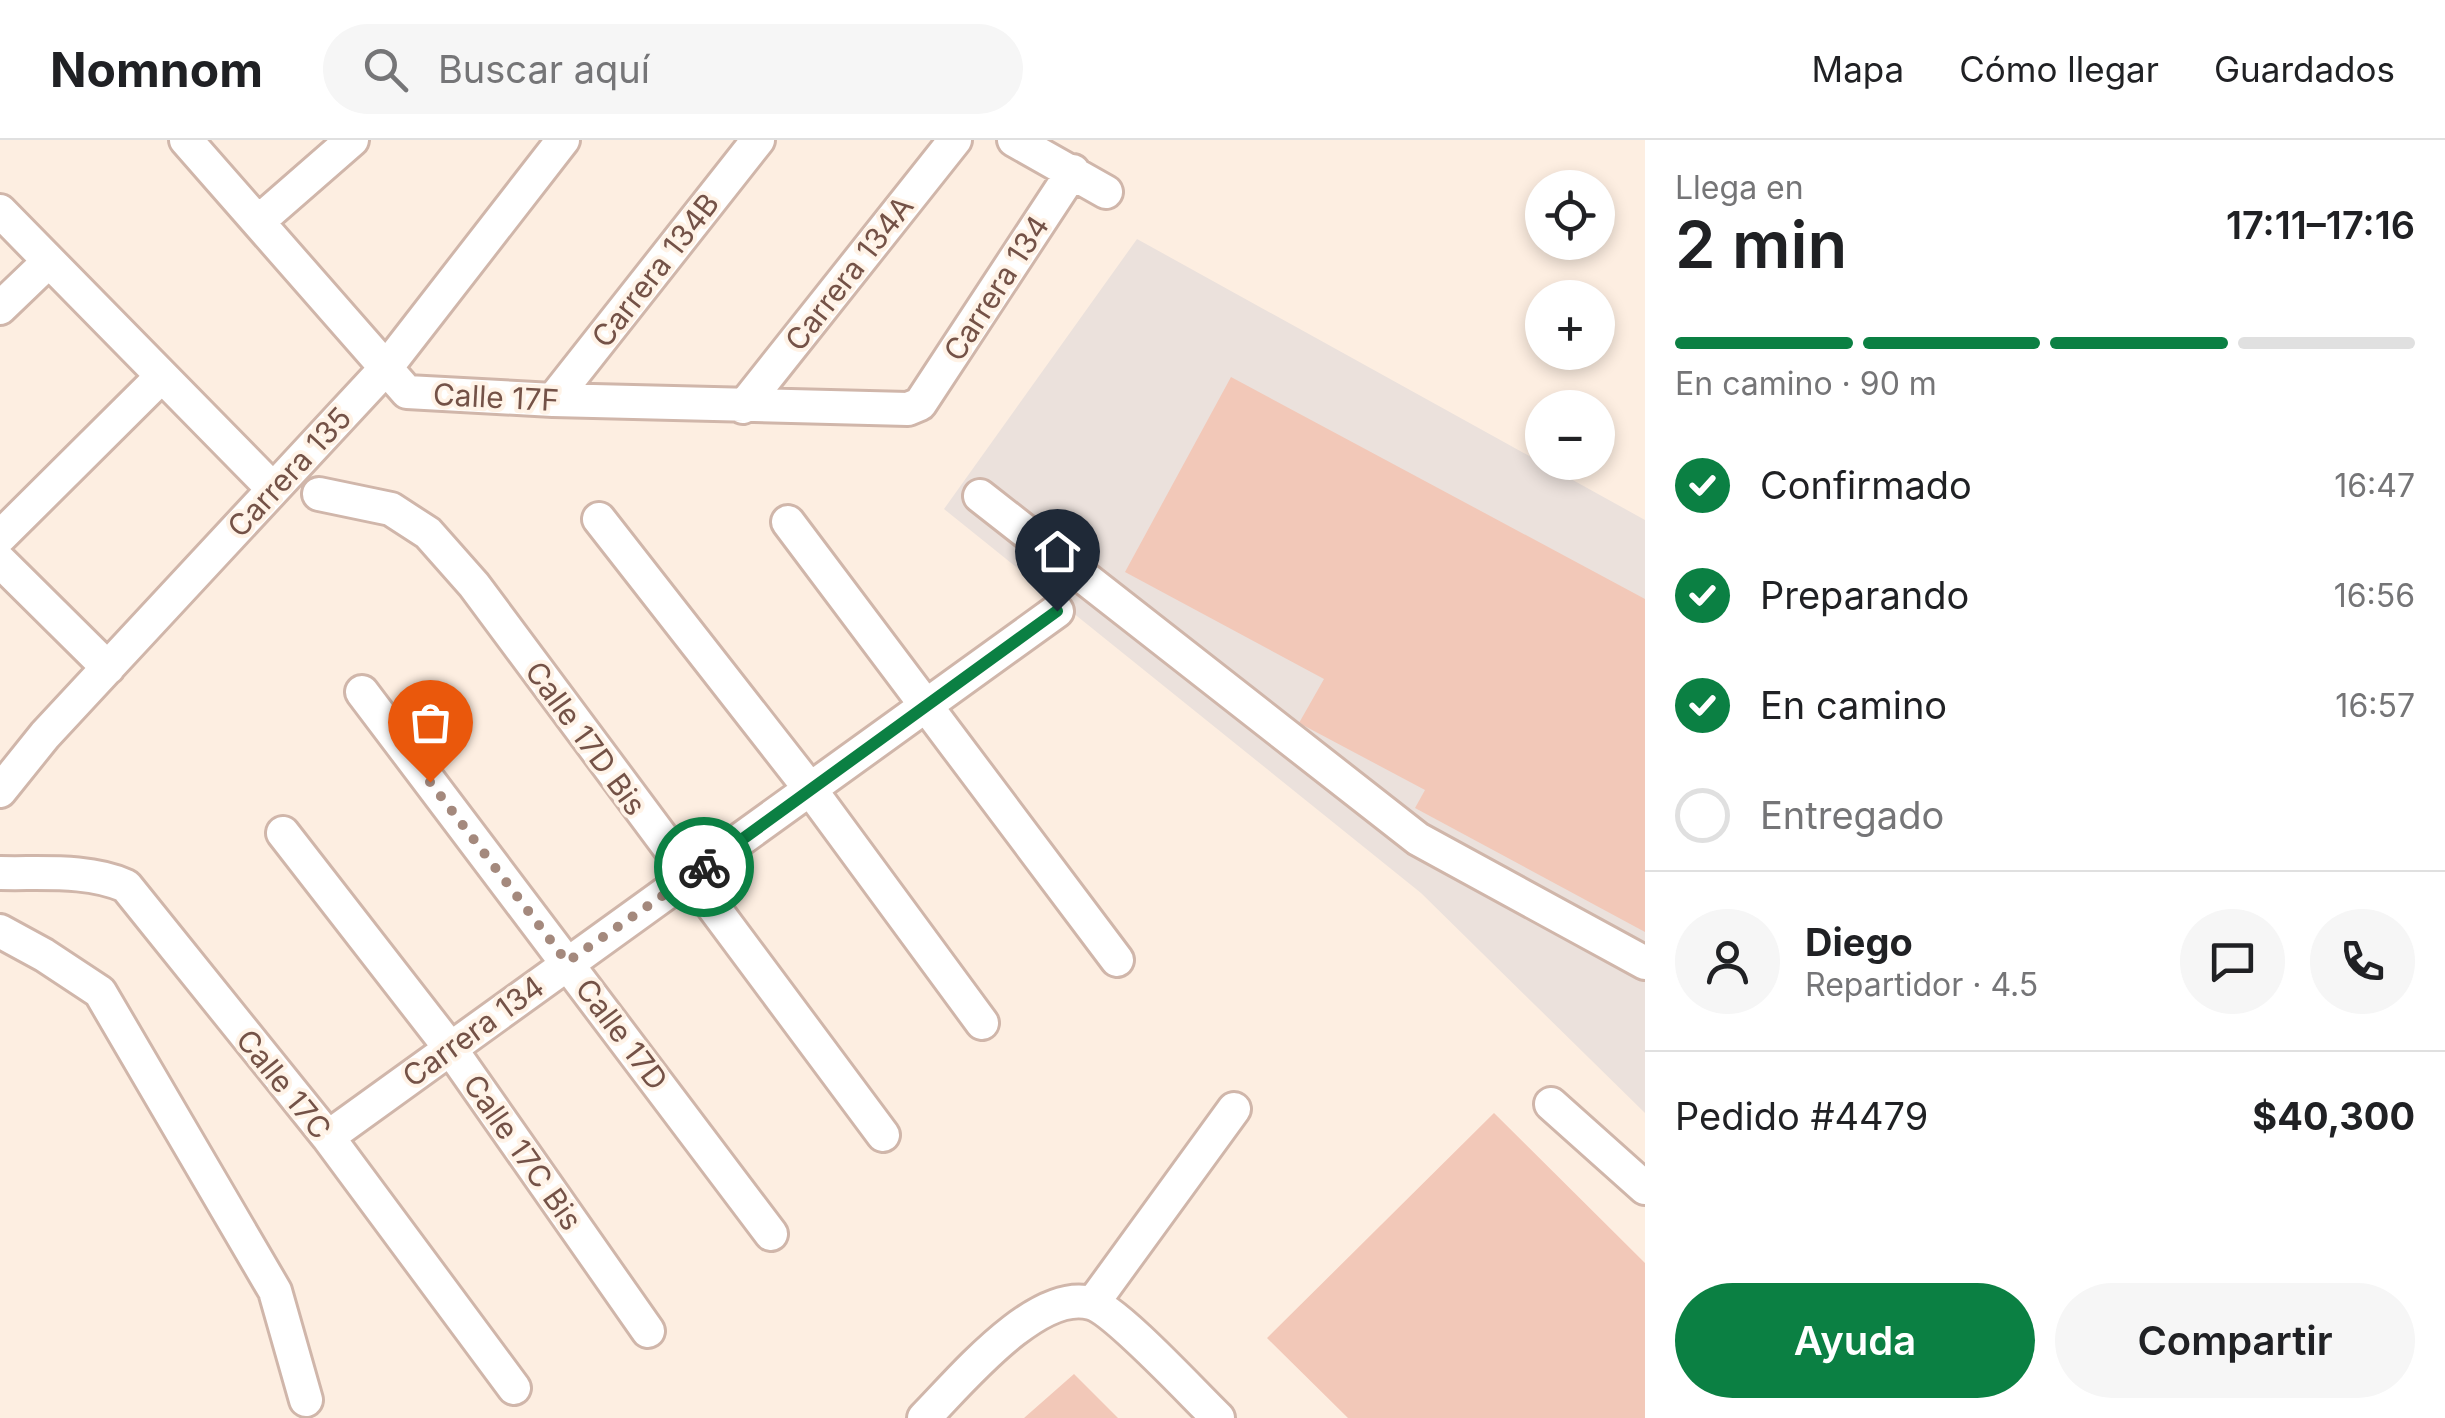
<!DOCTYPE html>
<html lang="es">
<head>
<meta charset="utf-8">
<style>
	:root { --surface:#fff; --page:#f6f6f6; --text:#202124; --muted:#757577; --line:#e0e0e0; --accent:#0b8043 }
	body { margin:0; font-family:Inter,sans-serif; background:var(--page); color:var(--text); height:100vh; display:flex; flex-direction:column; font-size:38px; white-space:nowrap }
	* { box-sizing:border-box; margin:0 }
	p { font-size:32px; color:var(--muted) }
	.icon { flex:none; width:55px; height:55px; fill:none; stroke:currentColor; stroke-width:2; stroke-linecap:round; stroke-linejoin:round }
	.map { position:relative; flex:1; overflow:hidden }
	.details { display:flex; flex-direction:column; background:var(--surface); width:800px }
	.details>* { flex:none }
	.fabs { position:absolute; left:1525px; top:30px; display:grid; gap:20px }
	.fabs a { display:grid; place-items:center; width:90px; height:90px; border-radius:50%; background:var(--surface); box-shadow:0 5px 15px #0003; font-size:50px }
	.pin { position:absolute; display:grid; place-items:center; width:85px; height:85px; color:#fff; margin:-102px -42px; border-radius:50% 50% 50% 0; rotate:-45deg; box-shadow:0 0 10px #0007 }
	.pin .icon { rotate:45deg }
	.courier { position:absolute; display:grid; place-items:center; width:100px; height:100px; margin:-50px; border:8px solid #0b8043; border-radius:50%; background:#fff; color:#222; box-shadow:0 2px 12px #0007 }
	.headline em { font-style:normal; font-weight:600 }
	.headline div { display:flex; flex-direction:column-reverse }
	.headline { display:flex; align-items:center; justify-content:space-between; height:170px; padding:0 30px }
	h1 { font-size:65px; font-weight:600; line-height:75px }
	.bar { display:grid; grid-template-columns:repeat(4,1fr); gap:15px 10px; align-content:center; height:120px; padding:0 30px }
	.bar i { height:12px; border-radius:8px; background:var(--line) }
	.bar .current { background:var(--accent) }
	.bar p { grid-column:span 4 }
	.line { display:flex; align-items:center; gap:25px; padding:0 30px; border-top:2px solid var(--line) }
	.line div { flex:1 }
	.round { display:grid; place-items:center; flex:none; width:105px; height:105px; border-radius:52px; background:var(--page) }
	ol { padding:0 30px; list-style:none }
	li { display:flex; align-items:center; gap:30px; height:110px }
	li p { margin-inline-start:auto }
	li .icon { padding:10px; border-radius:50%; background:var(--accent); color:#fff; stroke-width:4 }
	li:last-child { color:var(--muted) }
	li i { width:55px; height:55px; border:5px solid var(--line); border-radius:50% }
	.button { display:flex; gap:20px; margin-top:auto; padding:20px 30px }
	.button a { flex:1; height:115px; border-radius:60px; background:var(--accent); color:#fff; font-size:40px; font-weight:600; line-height:115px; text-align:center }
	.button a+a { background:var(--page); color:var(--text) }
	header { display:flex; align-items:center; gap:60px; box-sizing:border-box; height:140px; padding:0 50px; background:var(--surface); border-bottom:2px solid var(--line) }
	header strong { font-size:48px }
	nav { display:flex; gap:55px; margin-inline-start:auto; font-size:35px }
	.search { width:700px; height:90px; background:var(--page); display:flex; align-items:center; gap:25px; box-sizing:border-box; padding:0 35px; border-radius:55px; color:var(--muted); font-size:38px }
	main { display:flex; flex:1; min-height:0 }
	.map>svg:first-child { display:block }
</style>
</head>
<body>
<header>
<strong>Nomnom</strong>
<div class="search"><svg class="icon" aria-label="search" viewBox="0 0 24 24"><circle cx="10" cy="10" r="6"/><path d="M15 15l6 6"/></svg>Buscar aquí</div>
<nav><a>Mapa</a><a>Cómo llegar</a><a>Guardados</a></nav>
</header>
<main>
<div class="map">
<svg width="1645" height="1278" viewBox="0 0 1645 1278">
	<rect width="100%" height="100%" fill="#fdeee1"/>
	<path fill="#ebe1dc" d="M1137,99L1645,380V973L1421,753L944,369Z"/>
	<path fill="#f2c8b8" d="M1231,237L1645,459V792L1415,668L1425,650L1299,583L1324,539L1125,432Z
		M1494,973L1645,1123V1278H1348L1267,1198Z
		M1074,1234L1118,1278H1024Z"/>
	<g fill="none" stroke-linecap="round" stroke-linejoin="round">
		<g stroke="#d0b6aa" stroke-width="38">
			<path id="minor" d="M186,0L407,252L553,260L908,269L920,264L1073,31
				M1014,0L1106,52
				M0,71L273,349
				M258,82L352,0
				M0,168L49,121
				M553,260L758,0
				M743,267L955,0
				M319,354L391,369L428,393L474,445L883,995
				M980,356L1418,699L1645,823
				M599,379L810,649L982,883
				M788,382L1117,820
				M0,397L162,236
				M0,421L108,528
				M362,552L771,1094
				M0,651L45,595L386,228L563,0
				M283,693L450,908L648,1191
				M0,733C41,734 88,729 126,746L328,997L514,1248
				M0,791L44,815L100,852L275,1151L306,1260
				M1551,964L1645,1048
				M328,997L1057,471
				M1093,1163L1234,969
				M924,1278C959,1243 1036,1148 1091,1163C1116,1170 1194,1255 1218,1278"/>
		</g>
		<use href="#minor" stroke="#fff" stroke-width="32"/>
	</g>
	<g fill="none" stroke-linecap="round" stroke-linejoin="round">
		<path stroke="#a4897d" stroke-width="10" stroke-dasharray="0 18" d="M430,642L567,822L704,727"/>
		<path stroke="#0b8043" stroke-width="12" d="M704,727L1057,471"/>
	</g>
	<g text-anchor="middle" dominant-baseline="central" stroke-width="8" stroke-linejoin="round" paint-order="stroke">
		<g font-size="30" fill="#745247" stroke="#fff3e7">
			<text transform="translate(655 130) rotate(-52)">Carrera 134B</text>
			<text transform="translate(849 133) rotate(-52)">Carrera 134A</text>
			<text transform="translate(996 148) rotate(-57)">Carrera 134</text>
			<text transform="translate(496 257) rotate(3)">Calle 17F</text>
			<text transform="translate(289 332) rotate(-47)">Carrera 135</text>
			<text transform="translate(586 598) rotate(54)">Calle 17D Bis</text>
			<text transform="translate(473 891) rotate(-36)">Carrera 134</text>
			<text transform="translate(622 894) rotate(53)">Calle 17D</text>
			<text transform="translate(284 944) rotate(51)">Calle 17C</text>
			<text transform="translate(523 1012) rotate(55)">Calle 17C Bis</text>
		</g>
	</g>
</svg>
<div class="fabs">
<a><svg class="icon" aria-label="locate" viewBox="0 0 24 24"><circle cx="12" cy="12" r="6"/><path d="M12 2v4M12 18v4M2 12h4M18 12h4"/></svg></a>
<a>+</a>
<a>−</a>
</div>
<div class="pin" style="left:430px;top:642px;background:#ea580c"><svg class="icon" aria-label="bag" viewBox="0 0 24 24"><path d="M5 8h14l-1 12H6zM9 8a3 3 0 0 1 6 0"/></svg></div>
<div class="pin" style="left:1057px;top:471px;background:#1f2937"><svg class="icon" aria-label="home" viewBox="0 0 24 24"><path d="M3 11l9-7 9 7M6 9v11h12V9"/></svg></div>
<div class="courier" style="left:704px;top:727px"><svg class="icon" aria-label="bike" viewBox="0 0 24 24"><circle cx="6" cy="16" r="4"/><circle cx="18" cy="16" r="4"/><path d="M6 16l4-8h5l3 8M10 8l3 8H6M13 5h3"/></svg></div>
</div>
<section class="details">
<div class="headline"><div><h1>2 min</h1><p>Llega en</p></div><em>17:11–17:16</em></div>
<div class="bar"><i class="current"></i><i class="current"></i><i class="current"></i><i></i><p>En camino · 90 m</p></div>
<ol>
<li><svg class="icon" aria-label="check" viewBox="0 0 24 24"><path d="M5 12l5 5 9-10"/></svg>Confirmado<p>16:47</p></li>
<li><svg class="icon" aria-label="check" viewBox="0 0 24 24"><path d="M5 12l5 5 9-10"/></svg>Preparando<p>16:56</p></li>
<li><svg class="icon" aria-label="check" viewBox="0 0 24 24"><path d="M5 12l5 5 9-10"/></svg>En camino<p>16:57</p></li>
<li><i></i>Entregado</li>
</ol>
<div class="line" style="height:180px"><a class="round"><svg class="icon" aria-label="person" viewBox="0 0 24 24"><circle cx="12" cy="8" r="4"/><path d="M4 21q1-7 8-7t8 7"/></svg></a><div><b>Diego</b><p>Repartidor · 4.5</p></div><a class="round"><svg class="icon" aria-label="chat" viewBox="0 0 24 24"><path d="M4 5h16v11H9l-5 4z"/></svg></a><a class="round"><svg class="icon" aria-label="phone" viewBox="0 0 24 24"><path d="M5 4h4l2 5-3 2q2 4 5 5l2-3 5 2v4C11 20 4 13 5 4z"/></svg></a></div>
<div class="line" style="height:130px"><div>Pedido #4479</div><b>$40,300</b></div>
<div class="button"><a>Ayuda</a><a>Compartir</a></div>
</section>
</main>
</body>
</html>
